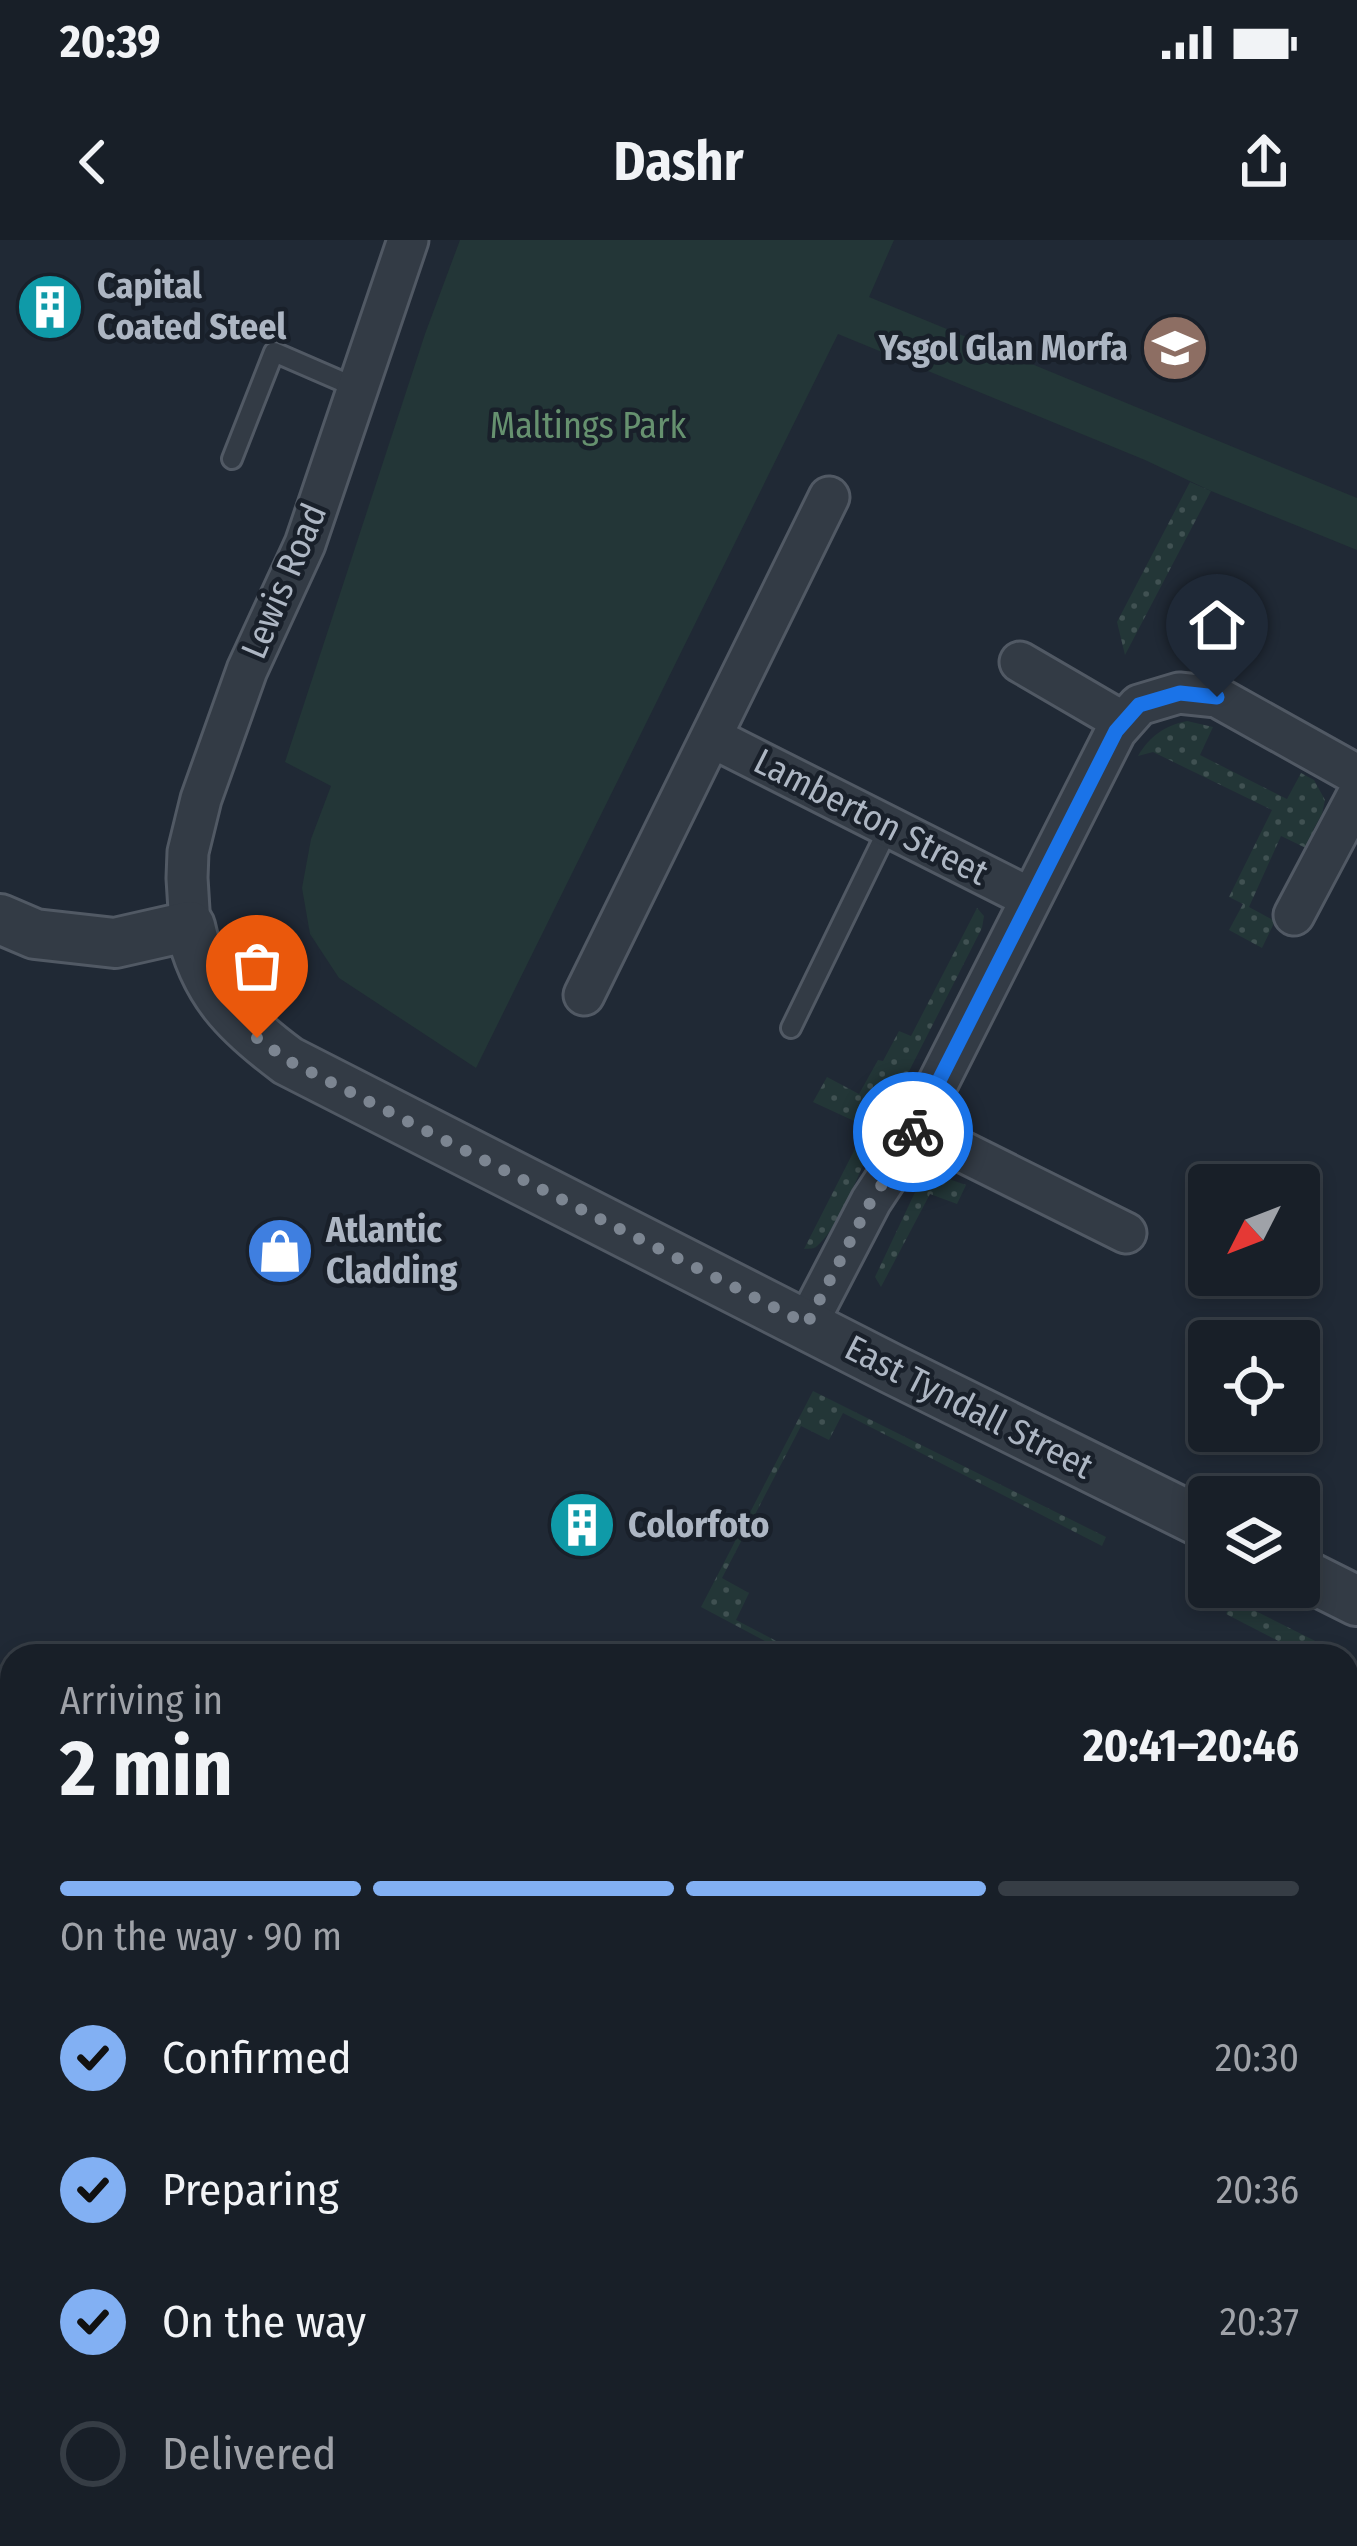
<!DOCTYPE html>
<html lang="en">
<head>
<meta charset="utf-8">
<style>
	:root { --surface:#181f28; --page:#212730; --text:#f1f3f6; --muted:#9fa2a8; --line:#363d45; --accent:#82b0f3 }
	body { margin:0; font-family:"Fira Sans Condensed",sans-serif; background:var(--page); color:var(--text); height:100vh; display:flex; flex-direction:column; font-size:45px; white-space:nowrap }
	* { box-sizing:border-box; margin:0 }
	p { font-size:39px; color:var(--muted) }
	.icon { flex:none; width:66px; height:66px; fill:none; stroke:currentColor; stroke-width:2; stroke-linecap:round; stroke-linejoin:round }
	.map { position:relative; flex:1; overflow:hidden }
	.details { position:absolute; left:0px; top:1404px; width:1359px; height:903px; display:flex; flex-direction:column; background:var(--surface); border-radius:36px 36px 0 0; box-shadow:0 6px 18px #0003,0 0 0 3px var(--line) }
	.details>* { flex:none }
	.needle { width:78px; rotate:228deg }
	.fabs { position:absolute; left:1188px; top:924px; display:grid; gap:24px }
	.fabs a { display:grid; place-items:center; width:132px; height:132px; border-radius:12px; background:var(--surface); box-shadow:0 6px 18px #0003,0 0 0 3px var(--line); font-size:60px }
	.pin { position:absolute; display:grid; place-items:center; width:102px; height:102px; color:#fff; margin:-123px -51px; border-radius:50% 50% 50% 0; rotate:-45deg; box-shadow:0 0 12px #0007 }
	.pin .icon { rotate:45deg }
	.courier { position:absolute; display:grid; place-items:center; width:120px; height:120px; margin:-60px; border:9px solid #1a73e8; border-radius:50%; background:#fff; color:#222; box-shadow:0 3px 15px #0007 }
	.head em { font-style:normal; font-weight:700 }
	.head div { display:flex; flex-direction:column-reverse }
	.head { display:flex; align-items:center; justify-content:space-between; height:204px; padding:0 60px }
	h1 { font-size:78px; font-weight:700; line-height:90px }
	.bar { display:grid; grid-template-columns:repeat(4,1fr); gap:18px 12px; align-content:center; height:144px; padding:0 60px }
	.bar i { height:15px; border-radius:9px; background:var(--line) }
	.bar .on { background:var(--accent) }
	.bar p { grid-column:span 4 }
	ol { padding:0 60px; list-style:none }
	li { display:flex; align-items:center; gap:36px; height:132px }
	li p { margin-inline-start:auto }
	li .icon { padding:12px; border-radius:50%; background:var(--accent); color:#111; stroke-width:4 }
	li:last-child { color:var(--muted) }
	li i { width:66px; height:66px; border:6px solid var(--line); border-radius:50% }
	.status { display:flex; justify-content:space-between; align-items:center; height:84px; padding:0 60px; background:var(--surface); direction:ltr }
	.status svg { height:33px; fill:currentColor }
	header { display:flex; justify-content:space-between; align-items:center; height:156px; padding:0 60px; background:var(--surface); font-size:54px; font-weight:700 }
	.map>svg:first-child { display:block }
</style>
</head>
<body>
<div class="status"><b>20:39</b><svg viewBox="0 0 49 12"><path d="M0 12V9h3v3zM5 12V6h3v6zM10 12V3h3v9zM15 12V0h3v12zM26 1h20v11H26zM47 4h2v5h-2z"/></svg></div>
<header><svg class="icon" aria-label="back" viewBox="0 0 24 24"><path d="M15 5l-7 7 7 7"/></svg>Dashr<svg class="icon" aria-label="share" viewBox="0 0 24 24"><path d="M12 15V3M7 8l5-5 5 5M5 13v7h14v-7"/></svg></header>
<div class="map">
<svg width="1357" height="2306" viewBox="0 0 1357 2306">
	<defs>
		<pattern id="grass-dots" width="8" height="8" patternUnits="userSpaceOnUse" patternTransform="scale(3)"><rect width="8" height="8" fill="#233637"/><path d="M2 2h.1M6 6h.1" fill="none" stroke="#405152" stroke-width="1.8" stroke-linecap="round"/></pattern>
	</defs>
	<rect width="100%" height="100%" fill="#202935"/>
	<path fill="url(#grass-dots)" d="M1190,242L1211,251L1125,415L1117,382Z
		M1187,481L1213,487L1200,515L1287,559L1301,533L1314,540L1325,560L1322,574L1313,590L1319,594L1310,610L1281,596L1249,667L1275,681L1262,708L1229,690L1243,664L1229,657L1272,570L1153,512L1138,516C1150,496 1164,486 1187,481Z
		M977,668L984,676L982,688L878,892L813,862L827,837L859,854L878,820L883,821L899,791L911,796Z
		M859,901L872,906C860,930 840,984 821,1002C814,1010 814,1008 804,1009Z
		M929,938H946L966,945L957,964L930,954L881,1047L875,1037L917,948Z
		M813,1151L1106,1297L1102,1306L843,1173L829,1200L801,1186L722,1338L749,1353L736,1380L805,1416H793L701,1367Z
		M1232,1359L1345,1416H1307L1226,1374Z"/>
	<path fill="#233637" d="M460,0H894L869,57L1357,258V310L1211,251L1145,220L838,94L476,828L339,738L310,694L302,648L311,599L331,546L285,522L425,94Z"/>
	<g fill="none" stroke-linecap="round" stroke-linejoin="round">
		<g stroke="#515964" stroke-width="24">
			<path id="service" d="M232,219L274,112L357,148
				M791,788L889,587"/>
		</g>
		<g stroke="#515964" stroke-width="45">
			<path id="minor" d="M1020,422L1123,482
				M711,497L1030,658
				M1294,675L1357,556
				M190,686L187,638L188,612L201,559L247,430L305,304L408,0
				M584,755L829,257
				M915,888L1126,993
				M807,1084L871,961L902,914L1116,491L1139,465L1179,453L1217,457L1357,535
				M0,1846L12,1822
				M1347,2261L1357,2242
				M27,2306L32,2295
				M291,2306L296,2295
				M543,2306L549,2295
				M797,2306L803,2295
				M1012,2306L1017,2295
				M1232,2306L1238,2295"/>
		</g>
		<g stroke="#515964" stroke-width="54">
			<path id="tertiary" d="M0,679L35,694L115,703L190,686C204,751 237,783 288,821L892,1129L1209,1286
				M1299,1332L1357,1361
				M0,1630L12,1636
				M1308,2295L1331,2306"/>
		</g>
		<use href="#service" stroke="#333b45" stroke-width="18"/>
		<use href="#minor" stroke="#333b45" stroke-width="39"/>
		<use href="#tertiary" stroke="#333b45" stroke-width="48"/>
	</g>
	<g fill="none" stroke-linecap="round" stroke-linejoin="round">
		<path stroke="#7c8591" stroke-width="12" stroke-dasharray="0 21.6" d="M257,798L289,821L807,1084L871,961L902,914L913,892"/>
		<path stroke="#1a73e8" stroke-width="15" d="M913,892L1116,491L1139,465L1180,453L1217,457"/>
	</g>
	<defs>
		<g id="building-disc" transform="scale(3.45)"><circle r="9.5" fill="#0f9aa8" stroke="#19202a"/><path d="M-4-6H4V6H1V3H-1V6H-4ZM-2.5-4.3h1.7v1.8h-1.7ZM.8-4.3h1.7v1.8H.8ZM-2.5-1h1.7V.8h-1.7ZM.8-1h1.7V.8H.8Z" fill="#fff"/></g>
		<g id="school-disc" transform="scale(3.45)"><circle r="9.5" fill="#8d6e63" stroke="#19202a"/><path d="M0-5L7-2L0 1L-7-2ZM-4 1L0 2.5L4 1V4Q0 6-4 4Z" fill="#fff"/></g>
		<g id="shop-disc" transform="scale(3.45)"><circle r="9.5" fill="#3f7fe0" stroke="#19202a"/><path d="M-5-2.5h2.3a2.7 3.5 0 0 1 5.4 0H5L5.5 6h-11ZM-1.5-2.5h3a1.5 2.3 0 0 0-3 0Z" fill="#fff"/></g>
	</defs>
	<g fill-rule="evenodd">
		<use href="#building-disc" x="50" y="67"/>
		<use href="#school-disc" x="1175" y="108"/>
		<use href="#shop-disc" x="280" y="1011"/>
		<use href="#building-disc" x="582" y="1285"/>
	</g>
	<g text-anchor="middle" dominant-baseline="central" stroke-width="9" stroke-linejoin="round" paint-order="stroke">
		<g font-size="36" font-weight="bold" fill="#adb6c3" stroke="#19202a" text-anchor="start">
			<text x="97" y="46">Capital<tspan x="97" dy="41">Coated Steel</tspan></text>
			<text x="1128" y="108" text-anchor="end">Ysgol Glan Morfa</text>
			<text x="326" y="990">Atlantic<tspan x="326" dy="41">Cladding</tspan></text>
			<text x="628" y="1285">Colorfoto</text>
		</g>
		<g font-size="36" fill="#66916f" stroke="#19202a">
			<text x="588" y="186">Maltings Park</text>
		</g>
		<g font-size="36" fill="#adb6c3" stroke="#19202a">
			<text transform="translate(284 341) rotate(-67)">Lewis Road</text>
			<text transform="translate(871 577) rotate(27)">Lamberton Street</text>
			<text transform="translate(969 1167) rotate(27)">East Tyndall Street</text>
		</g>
	</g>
</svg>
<div class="fabs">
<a><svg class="needle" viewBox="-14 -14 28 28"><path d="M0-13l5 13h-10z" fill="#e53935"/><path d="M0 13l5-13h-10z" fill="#9fa2a8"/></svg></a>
<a><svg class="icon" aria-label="locate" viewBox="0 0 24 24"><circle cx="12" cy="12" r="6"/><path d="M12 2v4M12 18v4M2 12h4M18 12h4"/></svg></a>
<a><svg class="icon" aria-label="layers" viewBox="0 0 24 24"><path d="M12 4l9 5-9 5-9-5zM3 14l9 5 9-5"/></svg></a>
</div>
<div class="pin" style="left:257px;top:798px;background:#ea580c"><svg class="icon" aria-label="bag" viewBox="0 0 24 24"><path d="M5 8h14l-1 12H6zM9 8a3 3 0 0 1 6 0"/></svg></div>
<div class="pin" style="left:1217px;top:457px;background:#1f2937"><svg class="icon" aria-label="home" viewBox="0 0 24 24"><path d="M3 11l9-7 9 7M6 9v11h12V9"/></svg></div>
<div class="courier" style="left:913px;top:892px"><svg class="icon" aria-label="bike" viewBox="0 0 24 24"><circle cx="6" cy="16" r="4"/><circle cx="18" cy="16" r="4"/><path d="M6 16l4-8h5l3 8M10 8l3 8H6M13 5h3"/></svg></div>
<section class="details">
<div class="head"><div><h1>2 min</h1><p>Arriving in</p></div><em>20:41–20:46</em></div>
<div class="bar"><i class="on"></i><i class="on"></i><i class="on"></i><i></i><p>On the way · 90 m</p></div>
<ol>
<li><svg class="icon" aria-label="check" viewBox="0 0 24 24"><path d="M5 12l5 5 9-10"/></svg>Confirmed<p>20:30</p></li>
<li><svg class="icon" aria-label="check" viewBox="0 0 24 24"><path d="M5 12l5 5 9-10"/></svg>Preparing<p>20:36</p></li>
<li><svg class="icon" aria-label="check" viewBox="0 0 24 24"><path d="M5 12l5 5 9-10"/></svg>On the way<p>20:37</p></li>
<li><i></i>Delivered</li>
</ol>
</section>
</div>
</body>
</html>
